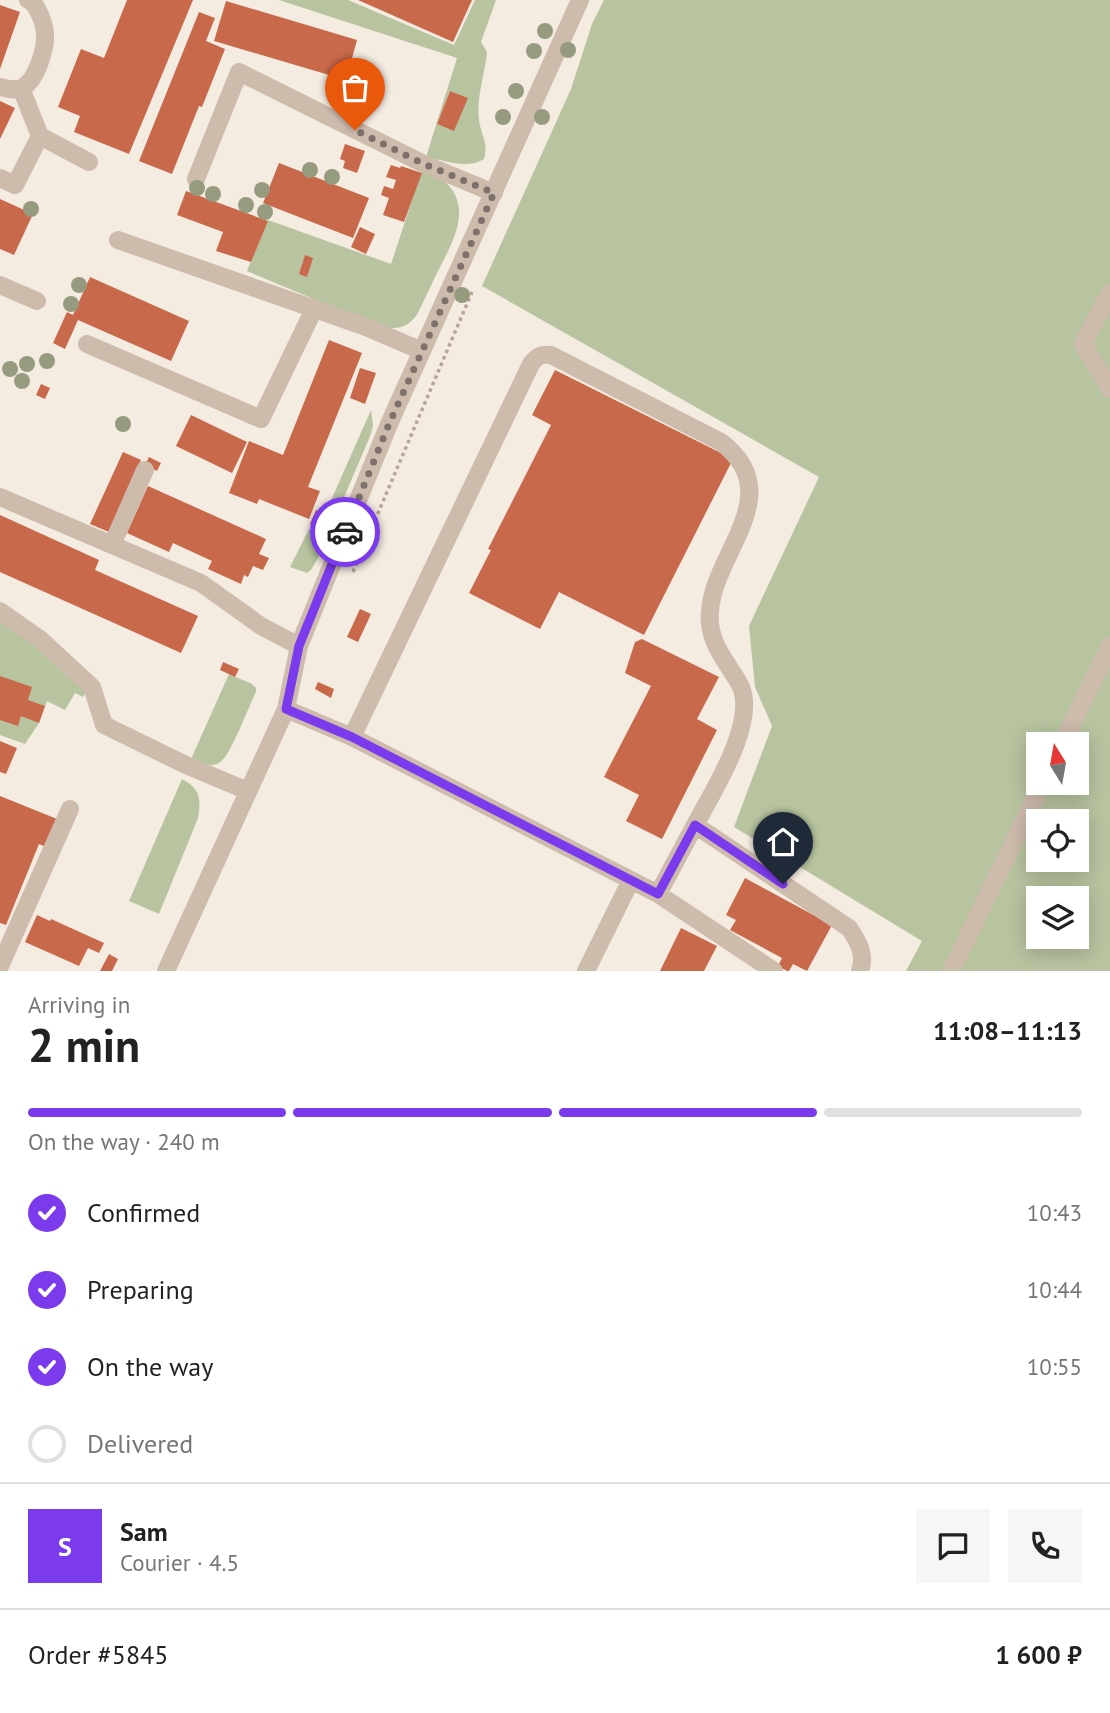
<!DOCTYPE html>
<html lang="en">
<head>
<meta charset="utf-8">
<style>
	:root { --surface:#fff; --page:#f6f6f6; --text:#222; --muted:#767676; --line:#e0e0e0; --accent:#7c3aed }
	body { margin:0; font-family:"PT Sans",sans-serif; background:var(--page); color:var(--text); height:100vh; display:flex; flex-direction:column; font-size:26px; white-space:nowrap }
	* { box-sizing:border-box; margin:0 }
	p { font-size:23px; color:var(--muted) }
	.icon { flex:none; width:38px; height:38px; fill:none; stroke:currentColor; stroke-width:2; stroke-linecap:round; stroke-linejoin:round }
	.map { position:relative; height:971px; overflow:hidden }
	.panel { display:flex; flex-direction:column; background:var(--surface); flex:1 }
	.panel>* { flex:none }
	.needle { width:46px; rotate:349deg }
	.buttons { position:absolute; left:1026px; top:732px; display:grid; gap:14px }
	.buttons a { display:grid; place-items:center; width:63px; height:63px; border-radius:0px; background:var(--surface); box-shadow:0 4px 18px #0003; font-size:35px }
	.pin { position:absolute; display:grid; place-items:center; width:60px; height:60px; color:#fff; margin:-72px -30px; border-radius:50% 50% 50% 0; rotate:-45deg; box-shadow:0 0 7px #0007 }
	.pin .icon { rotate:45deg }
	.courier { position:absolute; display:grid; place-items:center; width:70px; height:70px; margin:-35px; border:5px solid #7c3aed; border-radius:50%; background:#fff; color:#222; box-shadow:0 2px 9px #0007 }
	.head em { font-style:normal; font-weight:600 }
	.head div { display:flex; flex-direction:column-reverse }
	.head { display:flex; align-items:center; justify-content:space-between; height:119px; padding:0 28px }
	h1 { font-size:46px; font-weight:600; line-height:52px }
	.bar { display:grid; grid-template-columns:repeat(4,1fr); gap:10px 7px; align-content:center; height:84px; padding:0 28px }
	.bar i { height:9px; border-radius:5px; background:var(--line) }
	.bar .active { background:var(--accent) }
	.bar p { grid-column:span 4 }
	.line { display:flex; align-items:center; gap:18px; padding:0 28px; border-top:2px solid var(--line) }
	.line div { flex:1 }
	.round { display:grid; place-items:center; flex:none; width:74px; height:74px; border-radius:0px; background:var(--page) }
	ol { padding:0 28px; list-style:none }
	li { display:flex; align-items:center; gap:21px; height:77px }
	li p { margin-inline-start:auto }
	li .icon { padding:7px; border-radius:50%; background:var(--accent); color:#fff; stroke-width:4 }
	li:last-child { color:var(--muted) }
	li i { width:38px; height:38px; border:4px solid var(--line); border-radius:50% }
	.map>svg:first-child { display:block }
</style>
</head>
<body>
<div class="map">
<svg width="1110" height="971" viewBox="0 0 1110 971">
	<rect width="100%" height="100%" fill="#f4ebe1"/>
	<path fill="#b8c4a0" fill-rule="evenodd" d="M279,0H348L454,45L475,0H496L481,42L487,52C485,74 476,98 479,120C481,136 489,143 484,159C467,170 444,160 426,157L457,58ZM450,91L467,98L454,130L437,124Z
		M604,0H1110V971H906L922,941L734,827L772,726L755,687L749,626L819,477L482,286L571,89L592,24ZM1038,744H1076V782H1038ZM1038,821H1076V859H1038ZM1038,898H1076V936H1038Z
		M422,170C429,173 437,175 442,179C474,205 454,240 439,269C432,283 425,298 418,313C404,334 389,329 368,322L247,271L268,220L391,264Z
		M371,410L373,425L371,434L318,558L311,570L307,573L290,567L309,529L317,532Z
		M0,621L44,648L89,687L83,697L75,693L65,710L47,701L39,723L25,744L0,735Z
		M229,674L252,684L256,688V692C249,705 230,758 219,763C210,768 201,763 191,759Z
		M182,779C201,789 201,799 198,818L159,914L129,901Z"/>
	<path fill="#c8694b" d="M127,0H193L129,154L74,132L80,116L58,107L81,49L104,58Z
		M358,0H472L453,42Z
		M226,1L357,40L346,80L214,41Z
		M0,5L20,12L0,69Z
		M199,12L215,18L206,41L225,49L202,107L199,106L172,174L139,161Z
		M450,91L468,98L454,131L437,124Z
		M0,101L15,108L0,139Z
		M345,144L365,151L357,173L343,168L345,161L340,159Z
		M279,163L369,198L353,238L263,203Z
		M391,165L400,168L401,166L422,173L404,222L383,215L389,198L381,195L384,186L393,189L396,180L386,177Z
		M186,191L268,221L251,262L216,251L223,232L177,215Z
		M0,199L33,214L14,255L0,249Z
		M360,227L375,234L366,254L351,247Z
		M305,255L313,258L307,277L299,274Z
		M90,277L189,321L171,361L78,320L65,349L53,343L67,312L73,315Z
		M329,340L362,353L308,487L320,491L309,519L259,499L257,504L229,493L249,441L283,455Z
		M360,368L376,373L365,404L350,398Z
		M555,370L733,459L644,635L559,592L540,629L469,593L491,550L488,549L551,425L532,415Z
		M41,384L50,388L45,399L36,395Z
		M191,415L247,442L232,473L176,446Z
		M123,452L141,460L109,532L90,524Z
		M149,457L161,463L157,471L145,465Z
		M148,486L266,539L259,554L269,558L263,570L253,566L248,577L244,575L241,584L208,569L212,561L173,543L169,552L127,533Z
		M316,510L323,513L316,527L310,524Z
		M0,515L99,560L95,570L198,616L181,653L0,572Z
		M360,609L371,614L358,642L347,637Z
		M642,639L719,677L697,719L717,730L662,839L626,821L639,795L604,777L651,686L625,673L635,642Z
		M223,662L239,669L235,677L220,670Z
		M0,676L32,687L28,700L45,706L39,723L21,716L18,726L0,720Z
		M318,682L334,689L331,698L315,689Z
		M0,741L17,748L6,774L0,772Z
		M0,796L57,819L46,847L39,844L6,925L0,923Z
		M745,878L832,925L807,971L793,964L789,971H787L778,966L782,958L730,930L736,920L726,915Z
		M37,915L50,921L51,919L104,943L99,953L88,948L79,966L25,942Z
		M681,928L717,946L704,971H660Z
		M109,954L118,959L112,971H100Z"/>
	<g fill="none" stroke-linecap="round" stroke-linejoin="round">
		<path stroke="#b9a596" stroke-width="3.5" stroke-dasharray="3.5 3.5" stroke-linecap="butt" d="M353,572L472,292"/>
		<path stroke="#cdbbac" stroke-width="18" d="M0,87C7,89 14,91 22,88C37,80 46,48 45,33C44,21 39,12 33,2L28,0
			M21,88L40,136L89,162
			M0,178L15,185L40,136
			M196,179L239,72L424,164L494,193
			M118,240L366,327L422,351
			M0,285L37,301
			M1110,293L1083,344L1110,389
			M87,344L261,419L314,309
			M0,497L201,583L261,626L299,646
			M112,545L145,470
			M0,611L40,639L92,687L104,725L188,766L248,791
			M286,709L352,737L658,894L774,971
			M352,737L531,364C537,356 541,354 551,355L721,442C789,494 714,552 710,611C707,641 725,659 739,683C760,719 712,793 695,825
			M1062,744L1110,646
			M658,894L695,825L849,928C858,941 866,955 860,971
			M0,966L70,809
			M166,971L286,709L299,646L389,424L580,0
			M586,971L631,880
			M951,971L1043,782"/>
	</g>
	<g fill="#969b7f">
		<circle cx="545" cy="31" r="8"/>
		<circle cx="568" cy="50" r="8"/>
		<circle cx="534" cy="51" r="8"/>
		<circle cx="516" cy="91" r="8"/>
		<circle cx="503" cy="117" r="8"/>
		<circle cx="542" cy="117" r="8"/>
		<circle cx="310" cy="170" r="8"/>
		<circle cx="332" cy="177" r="8"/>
		<circle cx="197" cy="188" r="8"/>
		<circle cx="262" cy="190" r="8"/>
		<circle cx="213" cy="194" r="8"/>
		<circle cx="246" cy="205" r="8"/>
		<circle cx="31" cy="209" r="8"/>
		<circle cx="265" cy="212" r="8"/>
		<circle cx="79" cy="285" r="8"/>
		<circle cx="462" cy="295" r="8"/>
		<circle cx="71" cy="304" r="8"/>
		<circle cx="47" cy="361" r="8"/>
		<circle cx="27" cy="364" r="8"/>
		<circle cx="10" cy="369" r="8"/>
		<circle cx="22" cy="381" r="8"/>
		<circle cx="123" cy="424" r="8"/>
	</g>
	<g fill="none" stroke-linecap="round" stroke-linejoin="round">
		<path stroke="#7c716b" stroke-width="7" stroke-dasharray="0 12.6" d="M345,532L389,424L494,193L424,164L355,130"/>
		<path stroke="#7c3aed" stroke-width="9" d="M345,532L299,646L286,709L352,737L658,894L695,825L783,884"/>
	</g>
</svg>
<div class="buttons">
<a><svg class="needle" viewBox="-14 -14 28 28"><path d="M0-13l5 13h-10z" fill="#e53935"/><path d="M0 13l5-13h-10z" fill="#767676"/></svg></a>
<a><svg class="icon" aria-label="locate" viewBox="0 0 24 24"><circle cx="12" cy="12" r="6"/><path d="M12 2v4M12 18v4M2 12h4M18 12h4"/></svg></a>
<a><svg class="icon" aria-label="layers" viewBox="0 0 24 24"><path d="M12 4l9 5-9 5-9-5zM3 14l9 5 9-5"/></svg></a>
</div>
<div class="pin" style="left:355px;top:130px;background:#ea580c"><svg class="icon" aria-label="bag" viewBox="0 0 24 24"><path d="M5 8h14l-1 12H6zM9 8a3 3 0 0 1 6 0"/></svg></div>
<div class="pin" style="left:783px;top:884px;background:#1f2937"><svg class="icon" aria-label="home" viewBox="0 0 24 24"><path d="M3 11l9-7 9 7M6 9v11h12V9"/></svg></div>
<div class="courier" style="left:345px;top:532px"><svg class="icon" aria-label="car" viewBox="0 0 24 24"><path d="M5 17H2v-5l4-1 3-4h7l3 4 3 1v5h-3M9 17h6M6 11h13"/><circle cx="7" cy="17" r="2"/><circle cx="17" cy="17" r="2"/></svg></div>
</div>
<section class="panel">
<div class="head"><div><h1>2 min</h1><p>Arriving in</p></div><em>11:08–11:13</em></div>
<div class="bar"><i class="active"></i><i class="active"></i><i class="active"></i><i></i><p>On the way · 240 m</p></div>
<ol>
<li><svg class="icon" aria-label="check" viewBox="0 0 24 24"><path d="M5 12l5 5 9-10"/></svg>Confirmed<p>10:43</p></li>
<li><svg class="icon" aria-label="check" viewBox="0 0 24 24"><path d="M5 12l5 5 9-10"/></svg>Preparing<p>10:44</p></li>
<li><svg class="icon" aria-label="check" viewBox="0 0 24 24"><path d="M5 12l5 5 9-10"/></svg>On the way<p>10:55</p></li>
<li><i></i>Delivered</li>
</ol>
<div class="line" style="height:126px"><b class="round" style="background:var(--accent);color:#fff">S</b><div><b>Sam</b><p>Courier · 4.5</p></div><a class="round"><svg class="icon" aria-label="chat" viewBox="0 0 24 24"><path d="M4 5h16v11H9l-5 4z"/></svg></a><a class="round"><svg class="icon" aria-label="phone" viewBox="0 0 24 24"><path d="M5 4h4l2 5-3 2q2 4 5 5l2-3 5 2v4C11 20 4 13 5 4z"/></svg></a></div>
<div class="line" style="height:91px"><div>Order #5845</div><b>1 600 ₽</b></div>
</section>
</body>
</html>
